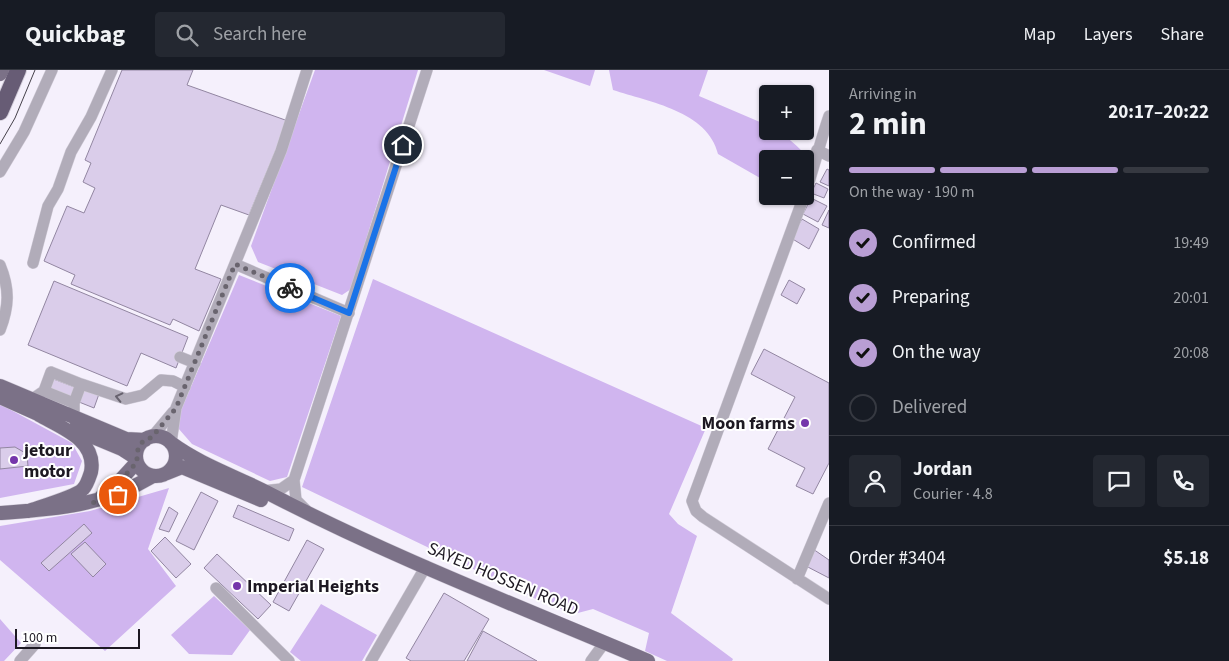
<!DOCTYPE html>
<html lang="en">
<head>
<meta charset="utf-8">
<style>
	:root { --surface:#171b24; --page:#242831; --text:#f1f3f6; --muted:#9ea1a6; --line:#363941; --accent:#b99ed4 }
	body { margin:0; font-family:"Source Sans 3",sans-serif; background:var(--page); color:var(--text); height:100vh; display:flex; flex-direction:column; font-size:19px; white-space:nowrap }
	* { box-sizing:border-box; margin:0 }
	p { font-size:16px; color:var(--muted) }
	.icon { flex:none; width:28px; height:28px; fill:none; stroke:currentColor; stroke-width:2; stroke-linecap:round; stroke-linejoin:round }
	.map { position:relative; flex:1; overflow:hidden }
	.drawer { display:flex; flex-direction:column; background:var(--surface); width:400px }
	.drawer>* { flex:none }
	.fabs { position:absolute; left:759px; top:15px; display:grid; gap:10px }
	.fabs a { display:grid; place-items:center; width:55px; height:55px; border-radius:5px; background:var(--surface); box-shadow:0 1px 4px #0004; font-size:25px }
	.scale { position:absolute; left:15px; bottom:12px; width:125px; box-sizing:border-box; padding-left:5px; border:2px solid #1d1822; border-top:0; font-size:14px; line-height:18px; white-space:nowrap; color:#1d1822; -webkit-text-stroke:4px #fff; paint-order:stroke }
	.pin { position:absolute; display:grid; place-items:center; width:42px; height:42px; color:#fff; margin:-21px; border:2px solid #fff; border-radius:50%; box-shadow:0 1px 5px #0007 }
	.courier { position:absolute; display:grid; place-items:center; width:50px; height:50px; margin:-25px; border:4px solid #1a73e8; border-radius:50%; background:#fff; color:#222; box-shadow:0 1px 6px #0007 }
	.summary em { font-style:normal; font-weight:700 }
	.summary div { display:flex; flex-direction:column-reverse }
	.summary { display:flex; align-items:center; justify-content:space-between; height:85px; padding:0 20px }
	h1 { font-size:32px; font-weight:700; line-height:38px }
	.bar { display:grid; grid-template-columns:repeat(4,1fr); gap:8px 5px; align-content:center; height:60px; padding:0 20px }
	.bar i { height:6px; border-radius:4px; background:var(--line) }
	.bar .active { background:var(--accent) }
	.bar p { grid-column:span 4 }
	.line { display:flex; align-items:center; gap:12px; padding:0 20px; border-top:1px solid var(--line) }
	.line div { flex:1 }
	.round { display:grid; place-items:center; flex:none; width:52px; height:52px; border-radius:5px; background:var(--page) }
	ol { padding:0 20px; list-style:none }
	li { display:flex; align-items:center; gap:15px; height:55px }
	li p { margin-inline-start:auto }
	li .icon { padding:5px; border-radius:50%; background:var(--accent); color:#111; stroke-width:4 }
	li:last-child { color:var(--muted) }
	li i { width:28px; height:28px; border:2px solid var(--line); border-radius:50% }
	header { display:flex; align-items:center; gap:30px; box-sizing:border-box; height:70px; padding:0 25px; background:var(--surface); border-bottom:1px solid var(--line) }
	header strong { font-size:24px }
	nav { display:flex; gap:28px; margin-inline-start:auto; font-size:18px }
	.search { width:350px; height:45px; background:var(--page); display:flex; align-items:center; gap:12px; box-sizing:border-box; padding:0 18px; border-radius:5px; color:var(--muted); font-size:19px }
	main { display:flex; flex:1; min-height:0 }
	.map>svg:first-child { display:block }
</style>
</head>
<body>
<header>
<strong>Quickbag</strong>
<div class="search"><svg class="icon" aria-label="search" viewBox="0 0 24 24"><circle cx="10" cy="10" r="6"/><path d="M15 15l6 6"/></svg>Search here</div>
<nav><a>Map</a><a>Layers</a><a>Share</a></nav>
</header>
<main>
<div class="map">
<svg width="829" height="591" viewBox="0 0 829 591">
	<rect width="100%" height="100%" fill="#f5f0fc"/>
	<path fill="#d0b5ef" d="M315,0H418L351,219L342,225L258,192L251,176Z
		M544,0H595L590,16Z
		M609,0H708L699,26L767,55L768,61C787,61 802,82 815,95L805,105V89H768L767,112L718,84C708,41 649,32 613,20Z
		M239,205L341,246L287,407L270,411L192,374L178,358L181,340Z
		M373,209L706,358L669,444L678,454L697,466L671,543L733,589L732,591H667L645,581L649,563L593,539L574,544L540,531L302,417Z
		M0,334L72,373L82,391L74,414L0,428Z
		M169,418L148,479L176,516L105,581L0,490V456L90,441Z
		M214,526L250,560L232,585L189,584L171,565Z
		M321,534L377,565L362,591H301L290,582Z
		M0,549L21,573L4,591H0Z"/>
	<path fill="#dacdea" stroke="#9286a1" d="M122,0H193L187,15L288,51L249,145L221,135L195,199L221,209L199,261L173,249L170,255L71,214L75,205L44,191L67,136L84,143L95,118L83,112L91,93L85,90Z
		M827,99L829,100V116L820,112Z
		M816,113L828,119L824,128L811,123Z
		M811,128L827,136L818,152L803,144Z
		M829,140V158L822,155Z
		M802,149L819,159L809,179L791,168Z
		M789,210L805,219L797,234L781,225Z
		M54,211L188,267L176,298L141,283L127,316L28,275Z
		M764,279L829,313V393L813,424L796,416L805,398L768,379L795,327L751,304Z
		M51,308L77,318L73,328L47,317Z
		M84,318L99,324L94,338L79,332Z
		M15,377L27,384L28,396L0,399V378Z
		M201,422L218,431L194,480L176,471Z
		M238,435L294,459L289,471L233,447Z
		M169,437L178,443L169,462L159,459Z
		M84,454L92,463L49,501L41,493Z
		M165,467L191,494L176,508L151,481Z
		M307,470L324,479L289,541L273,532Z
		M85,472L106,494L93,507L71,484Z
		M813,479L829,490V508L804,495Z
		M217,484L271,535L258,549L204,498Z
		M444,523L489,549L464,591H411L406,588Z
		M483,561L537,591H467Z"/>
	<g fill="none" stroke-linecap="round" stroke-linejoin="round">
		<g stroke="#d2cdd9" stroke-width="12">
			<path id="minor" d="M817,80L829,86
				M0,102L24,62L52,0
				M805,124C814,98 820,72 829,46
				M804,126L692,431L696,441L703,447L829,529
				M33,193L48,136L58,119L71,82L91,47L112,0
				M235,194L349,243
				M0,195C10,219 9,237 0,260
				M180,287L195,293
				M44,321L74,333
				M31,330L44,321L51,302L81,314
				M74,348V333L81,314L126,329L143,325L161,310L173,311L185,317
				M152,367L173,342
				M171,373L176,338L281,81L307,0
				M263,421L281,419L294,410
				M306,440L296,430L294,410L427,0
				M797,509L829,433
				M216,518L289,591
				M20,591L35,574
				M371,591L426,496
				M591,591L605,572"/>
		</g>
		<g stroke="#d2cdd9" stroke-width="15">
			<path id="major" d="M0,4L2,0
				M0,316L126,369L145,370
				M0,327L47,348
				M74,359L122,379L136,388
				M136 386a20 20 0 1 1 40 0a20 20 0 1 1-40 0Z
				M171,373C201,395 235,406 268,423C391,487 521,537 648,591
				M167,403L182,397L261,430
				M102,426L114,417L137,392
				M29,441C40,437 77,426 83,419C87,415 89,408 91,402C97,370 62,358 39,345
				M0,443C57,439 103,436 153,406"/>
		</g>
		<g stroke="#d2cdd9" stroke-width="18">
			<path id="highway" d="M0,42L18,0"/>
		</g>
		<use href="#minor" stroke="#b1acb9" stroke-width="11"/>
		<use href="#major" stroke="#7b7187" stroke-width="14"/>
		<use href="#highway" stroke="#675c75" stroke-width="16"/>
		<path stroke="#45404a" stroke-width="1" d="M0,74L15,48L35,0"/>
	</g>
	<defs><path id="oneway-chevron" d="M-2-3.5L2.5 0L-2 3.5" fill="none" stroke-width="1.6" stroke-linecap="round" stroke-linejoin="round" transform="scale(1.25)"/></defs>
	<use stroke="#67626e" href="#oneway-chevron" transform="translate(119 327) rotate(-167)"/>
	<g fill="none" stroke-linecap="round" stroke-linejoin="round">
		<path stroke="#69646e" stroke-width="5" stroke-dasharray="0 9" d="M118,425L93,433L114,418L137,392V382L141,373L152,367L176,338L235,194L290,218"/>
		<path stroke="#1a73e8" stroke-width="6" d="M290,218L349,243L403,75"/>
	</g>
	<g fill="#7536ab" stroke="#fff" stroke-width="2">
		<circle cx="805" cy="353" r="5"/>
		<circle cx="14" cy="390" r="5"/>
		<circle cx="237" cy="516" r="5"/>
	</g>
	<g text-anchor="middle" dominant-baseline="central" stroke-width="4" stroke-linejoin="round" paint-order="stroke">
		<g font-size="18" font-weight="bold" fill="#1d1822" stroke="#fff" text-anchor="start">
			<text x="795" y="353" text-anchor="end">Moon farms</text>
			<text x="24" y="380">jetour<tspan x="24" dy="21">motor</tspan></text>
			<text x="247" y="516">Imperial Heights</text>
		</g>
		<g font-size="18" fill="#1d1822" stroke="#fff">
			<text transform="translate(503 509) rotate(23)">SAYED HOSSEN ROAD</text>
		</g>
	</g>
</svg>
<div class="fabs">
<a>+</a>
<a>−</a>
</div>
<div class="scale">100 m</div>
<div class="pin" style="left:118px;top:425px;background:#ea580c"><svg class="icon" aria-label="bag" viewBox="0 0 24 24"><path d="M5 8h14l-1 12H6zM9 8a3 3 0 0 1 6 0"/></svg></div>
<div class="pin" style="left:403px;top:75px;background:#1f2937"><svg class="icon" aria-label="home" viewBox="0 0 24 24"><path d="M3 11l9-7 9 7M6 9v11h12V9"/></svg></div>
<div class="courier" style="left:290px;top:218px"><svg class="icon" aria-label="bike" viewBox="0 0 24 24"><circle cx="6" cy="16" r="4"/><circle cx="18" cy="16" r="4"/><path d="M6 16l4-8h5l3 8M10 8l3 8H6M13 5h3"/></svg></div>
</div>
<section class="drawer">
<div class="summary"><div><h1>2 min</h1><p>Arriving in</p></div><em>20:17–20:22</em></div>
<div class="bar"><i class="active"></i><i class="active"></i><i class="active"></i><i></i><p>On the way · 190 m</p></div>
<ol>
<li><svg class="icon" aria-label="check" viewBox="0 0 24 24"><path d="M5 12l5 5 9-10"/></svg>Confirmed<p>19:49</p></li>
<li><svg class="icon" aria-label="check" viewBox="0 0 24 24"><path d="M5 12l5 5 9-10"/></svg>Preparing<p>20:01</p></li>
<li><svg class="icon" aria-label="check" viewBox="0 0 24 24"><path d="M5 12l5 5 9-10"/></svg>On the way<p>20:08</p></li>
<li><i></i>Delivered</li>
</ol>
<div class="line" style="height:90px"><a class="round"><svg class="icon" aria-label="person" viewBox="0 0 24 24"><circle cx="12" cy="8" r="4"/><path d="M4 21q1-7 8-7t8 7"/></svg></a><div><b>Jordan</b><p>Courier · 4.8</p></div><a class="round"><svg class="icon" aria-label="chat" viewBox="0 0 24 24"><path d="M4 5h16v11H9l-5 4z"/></svg></a><a class="round"><svg class="icon" aria-label="phone" viewBox="0 0 24 24"><path d="M5 4h4l2 5-3 2q2 4 5 5l2-3 5 2v4C11 20 4 13 5 4z"/></svg></a></div>
<div class="line" style="height:65px"><div>Order #3404</div><b>$5.18</b></div>
</section>
</main>
</body>
</html>
